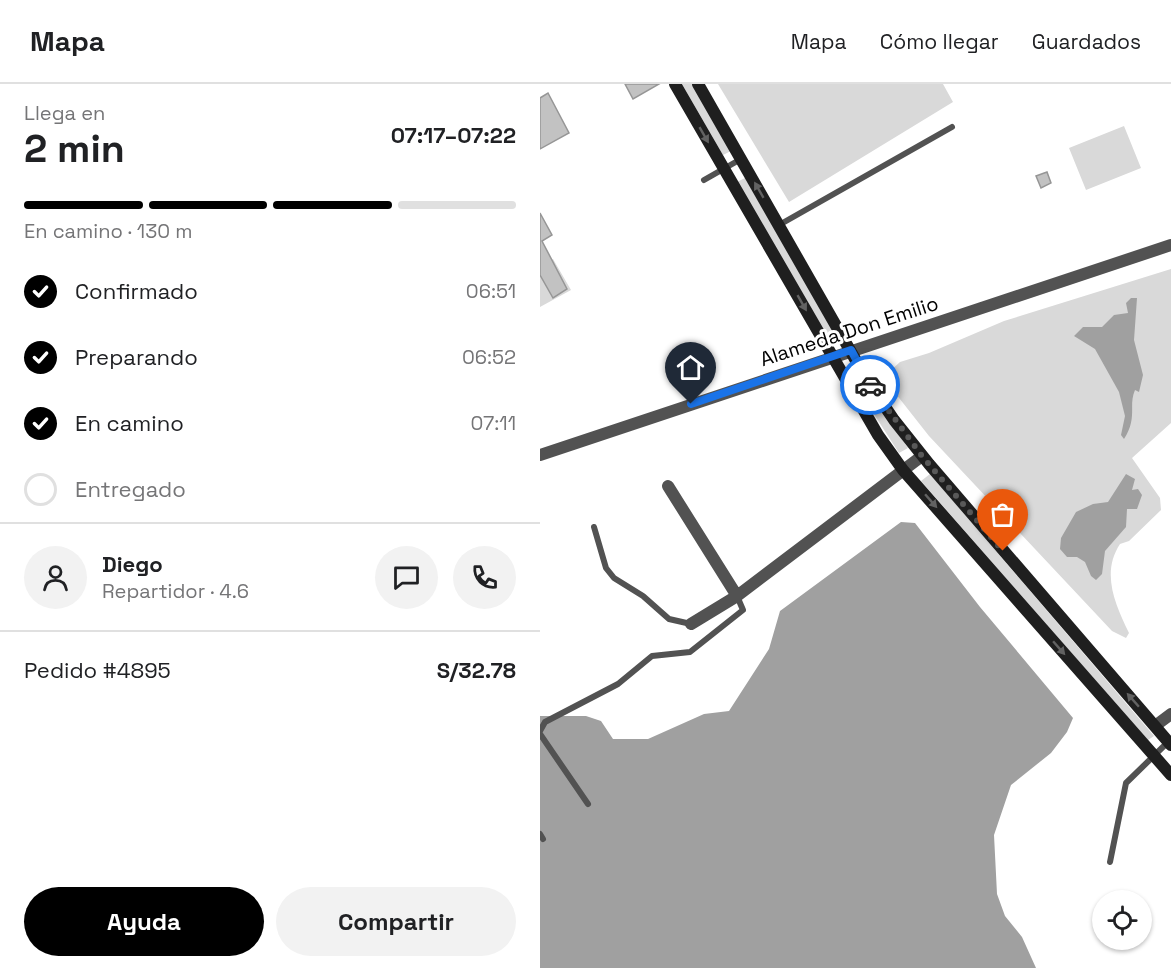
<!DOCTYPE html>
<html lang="es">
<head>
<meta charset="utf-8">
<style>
	:root { --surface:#fff; --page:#f2f2f2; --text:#202124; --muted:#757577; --line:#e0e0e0; --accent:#000 }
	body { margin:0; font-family:"Space Grotesk",sans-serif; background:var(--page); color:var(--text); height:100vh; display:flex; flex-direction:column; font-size:22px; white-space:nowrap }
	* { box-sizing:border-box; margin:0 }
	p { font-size:20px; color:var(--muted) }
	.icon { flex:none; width:33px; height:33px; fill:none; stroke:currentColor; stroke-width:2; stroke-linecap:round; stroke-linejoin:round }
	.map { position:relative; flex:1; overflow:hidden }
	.sheet { display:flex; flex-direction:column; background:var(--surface); width:540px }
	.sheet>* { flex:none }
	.controls { position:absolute; left:552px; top:806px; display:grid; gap:12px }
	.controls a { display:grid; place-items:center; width:60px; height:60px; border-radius:50%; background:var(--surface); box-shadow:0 2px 4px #0004; font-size:30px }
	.pin { position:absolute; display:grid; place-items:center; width:51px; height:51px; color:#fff; margin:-62px -26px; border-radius:50% 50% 50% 0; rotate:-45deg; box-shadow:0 0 6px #0007 }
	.pin .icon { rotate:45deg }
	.courier { position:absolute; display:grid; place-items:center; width:60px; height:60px; margin:-30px; border:4px solid #1a73e8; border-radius:50%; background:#fff; color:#222; box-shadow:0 2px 8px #0007 }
	.head em { font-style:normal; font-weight:700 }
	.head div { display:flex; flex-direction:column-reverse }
	.head { display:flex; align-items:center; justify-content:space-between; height:102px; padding:0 24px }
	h1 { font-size:39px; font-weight:700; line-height:45px }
	.bar { display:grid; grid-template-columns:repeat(4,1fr); gap:9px 6px; align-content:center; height:72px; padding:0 24px }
	.bar i { height:8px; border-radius:4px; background:var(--line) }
	.bar .active { background:var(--accent) }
	.bar p { grid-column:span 4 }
	.line { display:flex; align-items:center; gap:15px; padding:0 24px; border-top:2px solid var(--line) }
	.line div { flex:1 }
	.round { display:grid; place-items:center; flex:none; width:63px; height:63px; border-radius:32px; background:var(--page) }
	ol { padding:0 24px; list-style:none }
	li { display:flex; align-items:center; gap:18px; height:66px }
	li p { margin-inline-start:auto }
	li .icon { padding:6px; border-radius:50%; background:var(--accent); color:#fff; stroke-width:4 }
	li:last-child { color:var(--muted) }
	li i { width:33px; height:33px; border:3px solid var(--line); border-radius:50% }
	.button { display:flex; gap:12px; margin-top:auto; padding:12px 24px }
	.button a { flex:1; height:69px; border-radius:36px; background:var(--accent); color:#fff; font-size:24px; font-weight:700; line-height:69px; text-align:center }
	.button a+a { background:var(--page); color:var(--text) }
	header { display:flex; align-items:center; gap:36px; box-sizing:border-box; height:84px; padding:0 30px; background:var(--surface); border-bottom:2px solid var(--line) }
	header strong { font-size:28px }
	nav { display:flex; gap:33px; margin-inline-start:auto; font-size:21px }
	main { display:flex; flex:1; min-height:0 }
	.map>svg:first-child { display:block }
</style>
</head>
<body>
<header>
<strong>Mapa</strong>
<nav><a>Mapa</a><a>Cómo llegar</a><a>Guardados</a></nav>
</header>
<main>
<section class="sheet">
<div class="head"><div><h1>2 min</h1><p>Llega en</p></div><em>07:17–07:22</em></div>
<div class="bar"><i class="active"></i><i class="active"></i><i class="active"></i><i></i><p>En camino · 130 m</p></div>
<ol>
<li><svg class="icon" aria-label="check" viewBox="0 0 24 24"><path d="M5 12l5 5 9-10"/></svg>Confirmado<p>06:51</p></li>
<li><svg class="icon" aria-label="check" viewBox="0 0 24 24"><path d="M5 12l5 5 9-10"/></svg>Preparando<p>06:52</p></li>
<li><svg class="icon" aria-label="check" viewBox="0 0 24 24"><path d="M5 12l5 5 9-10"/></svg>En camino<p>07:11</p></li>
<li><i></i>Entregado</li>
</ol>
<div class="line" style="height:108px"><a class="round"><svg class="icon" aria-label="person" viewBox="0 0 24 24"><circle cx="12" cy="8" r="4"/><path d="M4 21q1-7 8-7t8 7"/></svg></a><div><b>Diego</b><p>Repartidor · 4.6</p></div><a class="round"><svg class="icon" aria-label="chat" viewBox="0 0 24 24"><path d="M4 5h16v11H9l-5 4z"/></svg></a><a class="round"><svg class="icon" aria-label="phone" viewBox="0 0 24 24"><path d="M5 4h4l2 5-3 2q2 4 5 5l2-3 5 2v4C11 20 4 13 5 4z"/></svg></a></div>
<div class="line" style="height:78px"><div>Pedido #4895</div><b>S/32.78</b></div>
<div class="button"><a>Ayuda</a><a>Compartir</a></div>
</section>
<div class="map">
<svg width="631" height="884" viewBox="0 0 631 884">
	<rect width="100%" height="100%" fill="#fff"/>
	<path fill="#d9d9d9" d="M142,0H152L191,67L183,71Z
		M178,0H403L413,18L249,118Z
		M584,42L601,84L546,106L529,64Z
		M205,94L300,257L292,262L197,98Z
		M13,175L31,206L0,223V182Z
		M631,185V339L592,374L620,414L621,426L589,457L580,460C561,489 575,520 589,549L586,554L572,547L389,352L352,305L348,289L360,278L389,269L464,237Z
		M317,289L368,364L359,369L310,293Z
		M390,390L614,652L608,656L381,397Z"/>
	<path fill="#a0a0a0" d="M591,214H597L594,256L603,291L599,308L595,306C588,322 598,333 584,355L581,351L585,332L579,308L555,265L534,252L543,243H562L574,231L588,229L586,219Z
		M586,390L595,395L592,406L598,405L602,411L597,425H587L586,443L565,467L562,490L556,496L551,492L545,478L537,473H527L520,465L521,454L536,428L553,420L568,418Z
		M361,438L375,439L440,523L533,634L527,648L511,669L471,701L454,751L457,810L465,832L482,853L496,884H0V632H46L61,637L73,655H108L164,630L189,627L229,565L240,527Z"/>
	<path fill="#c2c2c2" stroke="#969696" stroke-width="1.5" d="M85,0H119L93,15Z
		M8,9L29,49L0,65V14Z
		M507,88L511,99L501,104L496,92Z
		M0,129L12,151L2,157L27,205L13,214L0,191Z"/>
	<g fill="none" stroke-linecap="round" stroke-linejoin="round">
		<path stroke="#525252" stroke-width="6" d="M164,96L201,75
			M239,141L412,43
			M54,443L66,484L74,494L103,512L129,535L151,540
			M0,647L5,638L78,600L112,572L150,568L203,526L197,512
			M0,650L48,720
			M0,750L3,755
			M570,778L586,699L628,658"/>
		<path stroke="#525252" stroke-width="12" d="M0,371L631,161
			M128,402L197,512
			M151,540L197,512L382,372
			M615,642L631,630"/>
		<path stroke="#1f1f1f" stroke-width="12" d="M135,0L338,351L363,386L631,691
			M158,0L327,296L354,336L389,380L631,661"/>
	</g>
	<defs><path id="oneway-solid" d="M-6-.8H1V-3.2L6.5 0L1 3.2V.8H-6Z" transform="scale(1.5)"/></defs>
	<g fill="#626262">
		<use href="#oneway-solid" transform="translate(164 51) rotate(60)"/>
		<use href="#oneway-solid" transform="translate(219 106) rotate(-120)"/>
		<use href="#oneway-solid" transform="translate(262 219) rotate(60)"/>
		<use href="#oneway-solid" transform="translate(391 417) rotate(49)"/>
		<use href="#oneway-solid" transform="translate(519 564) rotate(49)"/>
		<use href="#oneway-solid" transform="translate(593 616) rotate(-131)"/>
	</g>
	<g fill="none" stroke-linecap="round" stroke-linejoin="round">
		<path stroke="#595959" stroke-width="6" stroke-dasharray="0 10.8" d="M330,301L382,372L463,467"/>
		<path stroke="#1a73e8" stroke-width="8" d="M151,320L311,266L330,301"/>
	</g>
	<g text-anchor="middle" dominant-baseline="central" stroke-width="6" stroke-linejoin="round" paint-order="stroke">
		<g font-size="20" fill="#000" stroke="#fff">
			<text transform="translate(309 247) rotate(-18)">Alameda Don Emilio</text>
		</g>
	</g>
</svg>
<div class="controls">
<a><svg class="icon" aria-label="locate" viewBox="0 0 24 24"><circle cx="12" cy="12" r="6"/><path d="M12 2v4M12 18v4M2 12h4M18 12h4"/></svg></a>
</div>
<div class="pin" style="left:463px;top:467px;background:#ea580c"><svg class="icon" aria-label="bag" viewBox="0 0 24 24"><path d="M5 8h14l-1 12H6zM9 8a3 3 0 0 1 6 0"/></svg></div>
<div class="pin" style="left:151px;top:320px;background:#1f2937"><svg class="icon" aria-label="home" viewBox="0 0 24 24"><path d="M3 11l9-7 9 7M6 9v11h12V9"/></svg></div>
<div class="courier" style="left:330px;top:301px"><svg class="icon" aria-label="car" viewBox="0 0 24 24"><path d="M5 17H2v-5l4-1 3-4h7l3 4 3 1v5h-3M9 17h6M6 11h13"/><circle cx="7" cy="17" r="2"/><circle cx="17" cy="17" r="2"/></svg></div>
</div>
</main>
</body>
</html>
